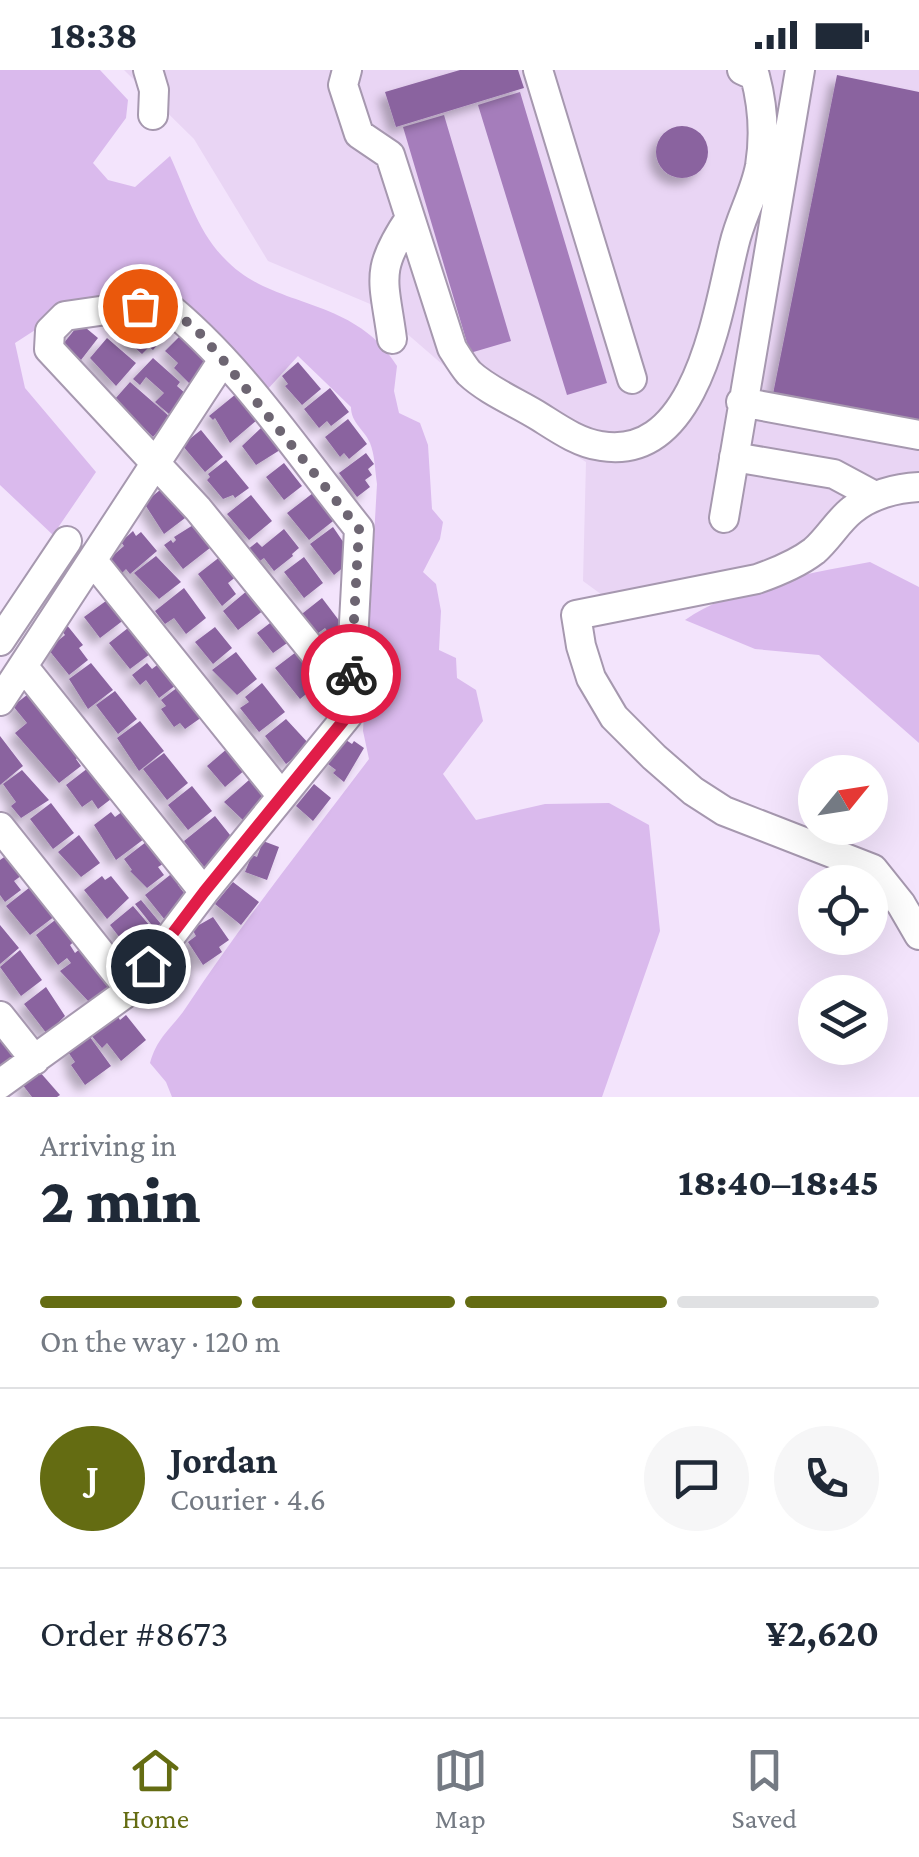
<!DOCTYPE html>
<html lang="en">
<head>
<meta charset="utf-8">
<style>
	:root { --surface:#fff; --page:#f6f6f7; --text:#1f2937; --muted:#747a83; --line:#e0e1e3; --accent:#646c12 }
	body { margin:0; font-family:"Crimson Pro",serif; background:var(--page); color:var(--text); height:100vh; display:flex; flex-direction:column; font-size:38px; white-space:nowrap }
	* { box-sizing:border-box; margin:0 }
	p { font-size:32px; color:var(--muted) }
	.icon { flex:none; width:55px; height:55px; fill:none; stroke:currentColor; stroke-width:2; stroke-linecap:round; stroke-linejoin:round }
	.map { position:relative; height:1027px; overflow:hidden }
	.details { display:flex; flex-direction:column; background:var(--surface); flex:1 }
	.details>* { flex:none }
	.needle { width:65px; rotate:60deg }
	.controls { position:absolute; left:798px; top:685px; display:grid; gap:20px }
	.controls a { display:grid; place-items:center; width:90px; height:90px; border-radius:50%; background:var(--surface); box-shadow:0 10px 40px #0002; font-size:50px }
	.pin { position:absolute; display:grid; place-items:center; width:85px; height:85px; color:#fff; margin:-42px; border:5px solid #fff; border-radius:50%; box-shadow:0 2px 10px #0007 }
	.courier { position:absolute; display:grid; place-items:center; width:100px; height:100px; margin:-50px; border:8px solid #e11d48; border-radius:50%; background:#fff; color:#222; box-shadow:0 2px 12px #0007 }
	.overview em { font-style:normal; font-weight:800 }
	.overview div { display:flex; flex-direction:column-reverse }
	.overview { display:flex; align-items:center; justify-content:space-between; height:170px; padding:0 40px }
	h1 { font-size:65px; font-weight:800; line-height:75px }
	.bar { display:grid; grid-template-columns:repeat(4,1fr); gap:15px 10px; align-content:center; height:120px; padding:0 40px }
	.bar i { height:12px; border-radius:8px; background:var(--line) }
	.bar .on { background:var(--accent) }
	.bar p { grid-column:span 4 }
	.line { display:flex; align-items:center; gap:25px; padding:0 40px; border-top:2px solid var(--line) }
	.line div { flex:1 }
	.round { display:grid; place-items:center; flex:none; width:105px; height:105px; border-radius:52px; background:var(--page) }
	.status { display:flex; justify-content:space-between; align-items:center; height:70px; padding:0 50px; background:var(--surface); direction:ltr }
	.status svg { height:28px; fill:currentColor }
	.menu { display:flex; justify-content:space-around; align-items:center; height:140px; border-top:2px solid var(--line); background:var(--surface); font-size:28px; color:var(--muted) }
	.menu a { display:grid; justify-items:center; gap:5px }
	.menu .on { color:var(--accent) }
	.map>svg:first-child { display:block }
</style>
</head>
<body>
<div class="status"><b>18:38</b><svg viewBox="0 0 49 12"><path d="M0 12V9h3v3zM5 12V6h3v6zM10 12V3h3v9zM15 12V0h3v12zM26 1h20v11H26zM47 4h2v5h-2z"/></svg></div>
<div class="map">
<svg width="919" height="1027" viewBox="0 0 919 1027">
	<defs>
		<filter id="shadow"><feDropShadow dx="-7" dy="7" stdDeviation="5" flood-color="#0004"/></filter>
	</defs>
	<rect width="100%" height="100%" fill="#f3e4fc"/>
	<path fill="#e9d5f4" d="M124,0H919V402L893,406L845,430L810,470L781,490L609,530L583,511L586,392L480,327L375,236L268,191L194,69Z"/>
	<path fill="#dabaed" d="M0,0H100L128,30L126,48L93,93L108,110L135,117L170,86C186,120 197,161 224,188C273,241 352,224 397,296L394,321L399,343L420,353L428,375L432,439L443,452L440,469L423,502L436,514L441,541L439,580L456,588L457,608L476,620L483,651L443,704L476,750L545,734L609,733L649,755L660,861L602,1027H172L166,1012L150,993C158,965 172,959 187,936C243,851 308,770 369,689L363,661L377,414C375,401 375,385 370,373C364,359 351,353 351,337L298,286L267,320L226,270L172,218L83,229L15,273L25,318L96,402L53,465L0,415Z
		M870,492L919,517V673L819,585L755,579L685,550C739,514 807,504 870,492Z"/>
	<path fill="#a57dbb" d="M520,22L607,313L567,325L478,35Z
		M444,45L511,271L470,283L403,57Z"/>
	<path fill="#8a639f" filter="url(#shadow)" d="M460,0H518L524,18L396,57L385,22Z
		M837,5L919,22V354L773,324Z
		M656 82a26 26 0 1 1 52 0a26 26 0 1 1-52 0Z
		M146,246L154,253L158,249L171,260L153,280L149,277L142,284L125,269Z
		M80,253L98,268L81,290L63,274Z
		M183,263L207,286L191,315L174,298L178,293L165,281Z
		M107,268L136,293L116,316L90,288Z
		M153,288L180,312L177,316L186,324L169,344L155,332L164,323L146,307L140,315L133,309Z
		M298,292L321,319L302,335L285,316L288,314L282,306Z
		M130,312L170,347L153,367L115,329Z
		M330,318L349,342L331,356L327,351L319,358L304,339Z
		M236,324L257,350L230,373L215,348L213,350L209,346Z
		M348,349L367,374L349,389L344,383L340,387L325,367Z
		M262,357L280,380L256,395L242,376Z
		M201,360L223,387L205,402L182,375Z
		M366,383L374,394L368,399L372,405L365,410L370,417L357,427L339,403Z
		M226,390L249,418L235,428L233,425L223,429L207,410L210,407L208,404Z
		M284,393L302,416L284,430L266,407Z
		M165,416L189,445L164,464L144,433Z
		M313,423L337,448L309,470L287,443Z
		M251,425L272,451L249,470L227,444Z
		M198,452L215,474L183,499L164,475L171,470L173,473L176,470L174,467Z
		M333,457L348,479L343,484L350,492L334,505L310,474Z
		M284,459L299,478L292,484L293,486L274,501L264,488L257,493L247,480L257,472L262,477Z
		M133,461L136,466L141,462L157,481L130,504L126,499L121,504L109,489L124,476L121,472Z
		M156,486L181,512L159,529L134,503Z
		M221,486L237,506L228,513L236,524L222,536L198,504Z
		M304,487L323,513L304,528L284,502Z
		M184,518L206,548L186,564L174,548L165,554L155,541Z
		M248,520L264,540L238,560L223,541Z
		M110,528L125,549L100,568L84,547Z
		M322,528L344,557L331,566L325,558L313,567L298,547Z
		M274,550L290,571L273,583L257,563Z
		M66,554L83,575L79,578L88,590L69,605L48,579L65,565L60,559Z
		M215,557L232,578L213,594L195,572Z
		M128,558L134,565L138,562L154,581L130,599L109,573Z
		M300,579L325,609L300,629L275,598Z
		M236,582L257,609L237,625L212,600Z
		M161,592L180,612L159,628L146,610L140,615L132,605L147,593L152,599Z
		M91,593L113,620L88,639L69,609Z
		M262,613L285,642L259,662L240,638L249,632L245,627Z
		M178,617L202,647L185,659L180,653L174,657L161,639L166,636L161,630Z
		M32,621L80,686L76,689L81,696L59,713L15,663L27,653L13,636Z
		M115,621L137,649L118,664L96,635Z
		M286,649L310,675L286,694L265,666Z
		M140,651L164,681L139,701L117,668Z
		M0,666L23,696L0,715Z
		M346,670L352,674L354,671L364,678L344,712L333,703L336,700L328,694Z
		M228,678L246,699L225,717L207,696Z
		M164,683L188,713L167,730L143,699Z
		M88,698L111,729L98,739L92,730L82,737L66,715Z
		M22,700L49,730L21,748L11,736L16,732L3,714Z
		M249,710L266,730L245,752L224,732Z
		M314,714L331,728L313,751L296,736Z
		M192,716L212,741L188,760L168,735Z
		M51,733L74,763L53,779L30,749Z
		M123,741L144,769L116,790L94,755L111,742L115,747Z
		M215,746L234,770L224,784L205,798L184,771Z
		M79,765L100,793L81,807L58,782Z
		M263,771L279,777L267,810L245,802L252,785L257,787Z
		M146,772L163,794L158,797L164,805L147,818L130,801L132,800L124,789Z
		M10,783L25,803L14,811L21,820L5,832L0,825V790Z
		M175,801L183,811L178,815L188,828L165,850L145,825Z
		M102,806L105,810L111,806L129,828L107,849L84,820Z
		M233,812L259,832L241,855L215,834Z
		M34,814L59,843L30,865L6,836Z
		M141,830L161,854L155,859L135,834Z
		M133,836L156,863L133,885L110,855Z
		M59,847L76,870L70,875L75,883L82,877L111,915L89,932L60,901L71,893L67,888L58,895L36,865Z
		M213,847L229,870L219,877L222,882L203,895L188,872L196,866L192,859Z
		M0,855L19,878L0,894Z
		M20,880L42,910L21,926L0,897Z
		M46,917L65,946L47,964L24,934Z
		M117,945L120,950L126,945L146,970L121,991L107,973L102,978L90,964Z
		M87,963L111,996L85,1015L71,995L75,992L66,979Z
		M0,970L14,988L0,998Z
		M39,1001L60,1025L57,1027H32L22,1014Z"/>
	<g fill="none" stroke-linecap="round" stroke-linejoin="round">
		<g stroke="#a698af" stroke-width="32">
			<path id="minor" d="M148,0L154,20L153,45
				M347,0L343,15L359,64L390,85L452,278C457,286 463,296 469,303C488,321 518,333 540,347C559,359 579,373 601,376C698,392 718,239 734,175C740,148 755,123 760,96C765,65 763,36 755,6L742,0
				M538,0L632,309
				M392,269C384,209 374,201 410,148
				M741,332L919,365
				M734,387L834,404L875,426
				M919,417C896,418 870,425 852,440C838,451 828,469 814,481C797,494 777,502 757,509L576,545L581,576L591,608L614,647L654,687L693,721L724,741L873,799L901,834L919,865
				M724,448L800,0
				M93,491L281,725
				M0,571L67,471
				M23,596L204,822
				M0,631L223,290
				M0,757L130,920
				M0,946L35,990
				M0,1014L130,920L204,822L348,645L350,627L359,459C297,382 240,294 162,232L65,246L50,261L49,279L198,439L350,627"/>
		</g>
		<use href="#minor" stroke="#fff" stroke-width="28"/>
	</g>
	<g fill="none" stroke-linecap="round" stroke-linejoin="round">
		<path stroke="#6d6572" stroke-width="10" stroke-dasharray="0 18" d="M140,236L162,232L197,260L223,290L359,459L351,604"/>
		<path stroke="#e11d48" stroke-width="12" d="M148,896L204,822L348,645L351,604"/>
	</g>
</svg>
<div class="controls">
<a><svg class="needle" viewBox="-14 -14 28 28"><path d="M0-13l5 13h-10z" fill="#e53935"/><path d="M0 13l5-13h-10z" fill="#747a83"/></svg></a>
<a><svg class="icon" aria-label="locate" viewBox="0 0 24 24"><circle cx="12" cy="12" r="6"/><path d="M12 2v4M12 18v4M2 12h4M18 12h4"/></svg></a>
<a><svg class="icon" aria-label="layers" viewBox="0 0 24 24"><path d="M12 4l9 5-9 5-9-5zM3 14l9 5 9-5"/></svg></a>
</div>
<div class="pin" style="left:140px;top:236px;background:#ea580c"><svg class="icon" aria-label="bag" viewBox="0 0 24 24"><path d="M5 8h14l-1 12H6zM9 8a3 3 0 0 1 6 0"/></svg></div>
<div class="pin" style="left:148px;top:896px;background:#1f2937"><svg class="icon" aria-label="home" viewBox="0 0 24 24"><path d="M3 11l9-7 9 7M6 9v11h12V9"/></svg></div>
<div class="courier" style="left:351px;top:604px"><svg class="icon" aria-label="bike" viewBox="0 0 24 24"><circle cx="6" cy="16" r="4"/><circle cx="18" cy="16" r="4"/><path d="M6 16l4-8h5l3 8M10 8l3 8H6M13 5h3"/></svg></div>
</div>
<section class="details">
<div class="overview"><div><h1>2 min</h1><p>Arriving in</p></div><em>18:40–18:45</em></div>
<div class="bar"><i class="on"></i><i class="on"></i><i class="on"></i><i></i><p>On the way · 120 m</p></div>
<div class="line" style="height:180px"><b class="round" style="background:var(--accent);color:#fff">J</b><div><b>Jordan</b><p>Courier · 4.6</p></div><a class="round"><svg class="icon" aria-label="chat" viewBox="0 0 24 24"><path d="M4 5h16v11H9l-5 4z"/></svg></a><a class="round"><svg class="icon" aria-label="phone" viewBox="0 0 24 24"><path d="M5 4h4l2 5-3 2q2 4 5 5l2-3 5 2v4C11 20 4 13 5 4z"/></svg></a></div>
<div class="line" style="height:130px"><div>Order #8673</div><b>¥2,620</b></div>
</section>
<nav class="menu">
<a class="on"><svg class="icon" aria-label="home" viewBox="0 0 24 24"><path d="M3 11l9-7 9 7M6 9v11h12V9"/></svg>Home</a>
<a><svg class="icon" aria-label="map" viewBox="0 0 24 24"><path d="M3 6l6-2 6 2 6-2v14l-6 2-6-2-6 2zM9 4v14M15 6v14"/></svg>Map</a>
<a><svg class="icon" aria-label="saved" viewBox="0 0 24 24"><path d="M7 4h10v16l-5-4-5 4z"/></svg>Saved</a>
</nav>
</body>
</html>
